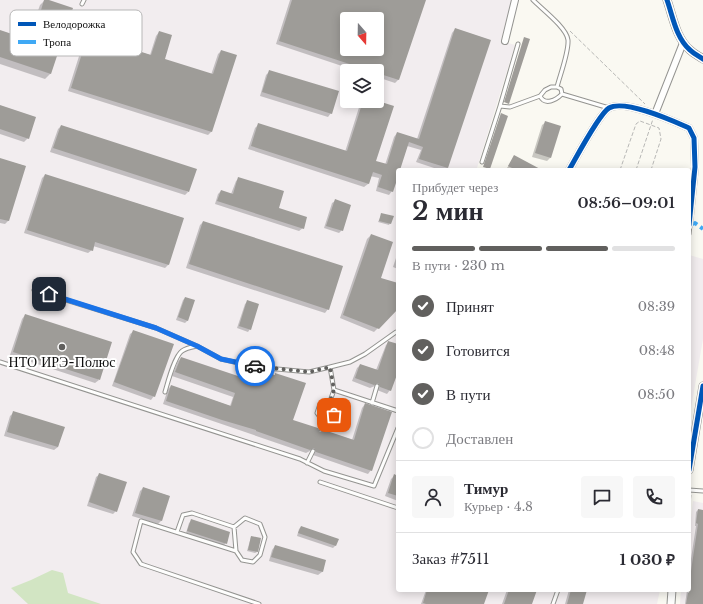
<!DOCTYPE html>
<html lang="ru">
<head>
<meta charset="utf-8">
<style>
	:root { --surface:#fff; --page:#f7f7f7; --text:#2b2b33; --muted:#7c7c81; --line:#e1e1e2; --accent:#61605e }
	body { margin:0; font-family:"Libre Baskerville",serif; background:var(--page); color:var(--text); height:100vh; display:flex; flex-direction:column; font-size:15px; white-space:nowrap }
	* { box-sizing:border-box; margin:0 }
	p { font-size:13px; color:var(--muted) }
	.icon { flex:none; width:22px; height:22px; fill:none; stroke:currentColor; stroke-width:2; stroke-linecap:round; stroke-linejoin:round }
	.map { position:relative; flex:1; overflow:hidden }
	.drawer { position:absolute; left:396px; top:168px; width:295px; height:424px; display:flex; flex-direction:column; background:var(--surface); border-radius:4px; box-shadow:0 2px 10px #0003 }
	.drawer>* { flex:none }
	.needle { width:26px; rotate:160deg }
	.fabs { position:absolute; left:340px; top:12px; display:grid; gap:8px }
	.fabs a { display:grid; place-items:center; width:44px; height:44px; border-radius:4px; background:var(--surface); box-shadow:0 2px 10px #0003; font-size:20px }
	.pin { position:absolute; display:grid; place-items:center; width:34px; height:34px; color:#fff; margin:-17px; border-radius:8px; box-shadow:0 2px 6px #0006 }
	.courier { position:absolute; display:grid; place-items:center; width:40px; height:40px; margin:-20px; border:3px solid #1a73e8; border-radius:50%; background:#fff; color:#222; box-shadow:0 1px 5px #0007 }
	.summary em { font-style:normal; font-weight:600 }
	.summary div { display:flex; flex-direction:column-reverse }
	.summary { display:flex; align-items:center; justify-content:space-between; height:68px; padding:0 16px }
	h1 { font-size:26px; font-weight:600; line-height:30px }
	.bar { display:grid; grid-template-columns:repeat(4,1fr); gap:6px 4px; align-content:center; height:48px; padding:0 16px }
	.bar i { height:5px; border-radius:3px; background:var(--line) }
	.bar .on { background:var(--accent) }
	.bar p { grid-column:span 4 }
	.line { display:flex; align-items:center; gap:10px; padding:0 16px; border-top:1px solid var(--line) }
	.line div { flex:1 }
	.round { display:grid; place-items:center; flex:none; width:42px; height:42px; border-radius:4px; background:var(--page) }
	ol { padding:0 16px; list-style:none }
	li { display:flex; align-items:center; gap:12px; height:44px }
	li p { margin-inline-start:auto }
	li .icon { padding:4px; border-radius:50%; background:var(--accent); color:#fff; stroke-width:4 }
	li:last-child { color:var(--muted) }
	li i { width:22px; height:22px; border:2px solid var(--line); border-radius:50% }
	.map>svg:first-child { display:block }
</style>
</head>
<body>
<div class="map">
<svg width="703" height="604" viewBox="0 0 703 604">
	<rect width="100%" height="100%" fill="#faf9f2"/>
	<path fill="#f2edef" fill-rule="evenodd" d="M0,0H512L501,41L515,45L477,168L481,170H398V590H660L657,604H0ZM347,19H377V49H347ZM347,71H377V101H347Z
		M689,255L703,259V339L689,420Z
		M693,501L703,503V604H680L681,590H689V534Z"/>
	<path fill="#d2e5c3" d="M52,570L63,573L68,593L101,604H28L11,588L31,580Z"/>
	<path fill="#0003" fill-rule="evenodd" d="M45,0H46L51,73L45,79L0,64V31L33,42L39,24L34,22L40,5Z
		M290,0L424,1L398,80L395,83L377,77V71H357L276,44ZM347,19H377V49H347Z
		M96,11L103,41L150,55L156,36L159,32L163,60L211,75L218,54L221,51L211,132L208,135L68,91L92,15Z
		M455,29L489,40L447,168L445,170H440L416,162L421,150L407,146L399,170H398L392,191L389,195L376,191L379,178L370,176L368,184L364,187L248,149L255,128L259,124L345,152L361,101H374L375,162L385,165L394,137L397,133L417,139L452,33Z
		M270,71L331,113L328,117L260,96L266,75Z
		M0,106L28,138L24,142L0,134Z
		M546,122L550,158L547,161L532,157L542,125Z
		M61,126L188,192L185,195L50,152L58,129Z
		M514,157L540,170H510L507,168Z
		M0,159L25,166L8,221L5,224L0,223Z
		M45,175L183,218L168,265L165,268L93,246L92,250L88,253L24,233L42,178Z
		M239,178L277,209L303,228L299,231L215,204L218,194L221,191L231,194L236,181Z
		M335,201L342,230L339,233L324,228L332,203Z
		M382,214L390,223L389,225L378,222Z
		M203,222L328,309L325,313L186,268L200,225Z
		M371,235L379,278L398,284V308L374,332L340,318L367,239Z
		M398,252V269L393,267Z
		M185,298L188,320L185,323L176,320L183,300Z
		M247,302L250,329L248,332L237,328L245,304Z
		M25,315L99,380L95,383L10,355L22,319Z
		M134,331L154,396L151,400L112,386L130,334Z
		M389,342L398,345V369L390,390L387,394L377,390L375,386L370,388L352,381L357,368L360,365L376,370L386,345Z
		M181,358L239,378L241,372L244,368L292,420L320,433L352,440L362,408L365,404L371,470L368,474L313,455L310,451L306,453L163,404L168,389L171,386L230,406L233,397L172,376L178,361Z
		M13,413L63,427L58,447L54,450L4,436L10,416Z
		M100,474L116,511L113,514L87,506L96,477Z
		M394,476L398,477V501L385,496L391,479Z
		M143,488L169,496L161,521L158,524L132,516L140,491Z
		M698,510L703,511V604H685L687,590H689V572L696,526H695L696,512Z
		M192,520L226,543L223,546L186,533L189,523Z
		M301,527L337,539L335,546L333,548L297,536L299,529Z
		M251,537L257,552L255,553L247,551Z
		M275,546L325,561L322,572L318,575L269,561L272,550Z
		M426,590H487L483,604H421Z
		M507,590H536L531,604H502Z
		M569,590H586L582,604H565Z"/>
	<path fill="#9e9c98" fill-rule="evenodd" d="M44,0H49L73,8L51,74L0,57V30L36,42L44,19L39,17Z
		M292,0H426L399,80L377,73V71H371L279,41ZM347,19H377V49H347Z
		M96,10L112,15L104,40L151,55L159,31L172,35L165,59L213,74L221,50L237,55L212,132L71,88Z
		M455,28L491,40L448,168L419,159L423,147L409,142L400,170H398V177L393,192L378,187L382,175L373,172L369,184L251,146L258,123L347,151L363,101H378L394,106L376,161L387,164L397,132L419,139Z
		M524,37L530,39L509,104L504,102Z
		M269,70L339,91L332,114L262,92Z
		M0,105L36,117L29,139L0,129Z
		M501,113L508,116L490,169L483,167Z
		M545,121L561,126L551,158L535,153Z
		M61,125L197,169L189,192L53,148Z
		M514,155L542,170H516L508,166Z
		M0,158L26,166L9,221L0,219Z
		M45,174L184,218L169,265L95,242L93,251L27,230Z
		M238,177L284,191L279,208L307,217L304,229L217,201L221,190L233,194Z
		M335,199L351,205L343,231L326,226Z
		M381,213L394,216L391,224L379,221Z
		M203,221L343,266L329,310L189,264Z
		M371,234L393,242L381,278L398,283V309L379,329L343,315Z
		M185,297L195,300L188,321L178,317Z
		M247,300L259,304L251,330L239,326Z
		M25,314L112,342L100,380L13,352Z
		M133,330L174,344L155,397L114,382Z
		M388,341L398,344V372L391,391L380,387L378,383L374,385L355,378L360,364L378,370Z
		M181,357L241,377L244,367L253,369L256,372L259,370L275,375V373L306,383L293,420L318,428L320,432L324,430L354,440L365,403L392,412L372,471L316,452L314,448L310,450L256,431V430L222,420L166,401L171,385L231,406L235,393L175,372Z
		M13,411L65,427L58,447L7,432Z
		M99,473L127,482L117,512L89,502Z
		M394,474L398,476V496L388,493Z
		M143,487L170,496L162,521L135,513Z
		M698,509L703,510V604H686L688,593H689V571H691L698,524L696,523Z
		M191,519L230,532L227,544L187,531Z
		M301,526L339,539L336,546L298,533Z
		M251,536L261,538L258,552L248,550Z
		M275,545L326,560L323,572L271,557Z
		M427,590H489L484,604H426L423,603Z
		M509,590H537L532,604H504Z
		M571,590H587L583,604H567Z"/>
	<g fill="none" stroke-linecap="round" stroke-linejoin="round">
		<g stroke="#949491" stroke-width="5">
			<path id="service" d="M533,0C542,9 567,28 568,40C569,52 560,75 557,87
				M82,4L84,0
				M540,96C545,106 556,100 562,94
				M500,106L518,44
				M482,162L500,106L510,107L540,96L545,90L551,87H557L561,89L562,94L609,108
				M689,234L690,225
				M34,290L156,328L197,346
				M0,362L300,459L324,471L374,486L398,428
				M330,367L350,362L365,354L396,332L398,333
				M256,369V367L309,372L330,367L334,390L330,401L320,404L317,413L322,420L321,429
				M334,390L398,411
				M165,392C168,382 174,357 182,351C186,348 192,347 197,346L221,359L256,367
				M372,403L377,386
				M322,420C330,419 333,417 335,409L330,401
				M307,463L313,451
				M320,482L398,508
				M689,490L703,491
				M234,527L236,551
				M177,532L183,515L192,513L234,527L245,518L260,524L265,537L260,555L253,562L242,560L236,551L141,521L133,552L141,564L259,604
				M553,604L558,590"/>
		</g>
		<g stroke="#949491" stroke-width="8">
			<path id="minor" d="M505,41L515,0
				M655,114L683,43
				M569,170C576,158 599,114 609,108C625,99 673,121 689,128L694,138L695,167L689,225"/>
		</g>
		<g stroke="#949491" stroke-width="9">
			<path id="tertiary" d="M667,0C673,17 676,38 690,50C694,54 699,56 703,59
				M689,470L703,386
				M671,604L672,590"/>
		</g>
		<path stroke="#b8b8b6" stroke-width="1" stroke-dasharray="4 2" stroke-linecap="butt" d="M570,31L645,104
			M620,170L636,124L640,121L659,128L661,139L651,170
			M636,170L653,119
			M689,511L691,495"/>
		<use href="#service" stroke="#fefefd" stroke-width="3"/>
		<use href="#minor" stroke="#fefefd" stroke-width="6"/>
		<use href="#tertiary" stroke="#fefefd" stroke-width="7"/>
		<path stroke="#3fa9f5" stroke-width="4" stroke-dasharray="8 4" stroke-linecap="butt" d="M690,225L695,223L703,229"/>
		<g stroke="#fff" stroke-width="8">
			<path id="cycleway" d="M667,0C673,17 676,38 690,50C694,54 699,56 703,59
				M569,170C576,158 599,114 609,108C625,99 673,121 689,128L694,138L695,167L689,225
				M689,470L703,386"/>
		</g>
		<use href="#cycleway" stroke="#0057b8" stroke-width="5"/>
	</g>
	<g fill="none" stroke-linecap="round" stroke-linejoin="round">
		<path stroke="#61605e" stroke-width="4" stroke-dasharray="0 7.2" d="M255,366L309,372L330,367L334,390L330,401L335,409L334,415"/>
		<path stroke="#1a73e8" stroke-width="5" d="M49,294L156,328L197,346L221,359L255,366"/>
	</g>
	<circle fill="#61605e" stroke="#fff" stroke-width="1.5" cx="62" cy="347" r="4"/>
	<g text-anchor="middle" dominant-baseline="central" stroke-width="4" stroke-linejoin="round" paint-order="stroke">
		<g font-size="14" fill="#0e0e0e" stroke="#fff">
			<text x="62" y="362">НТО ИРЭ-Полюс</text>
		</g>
	</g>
	<rect x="10" y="10" width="132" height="46" rx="6" fill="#fff" stroke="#b7b7b7" stroke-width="1"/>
	<rect x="18" y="22" width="18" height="4" fill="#0057b8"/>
	<rect x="18" y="40" width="18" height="4" fill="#3fa9f5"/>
	<g font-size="11" fill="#0e0e0e">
		<text x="43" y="28">Велодорожка</text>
		<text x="43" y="46">Тропа</text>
	</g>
</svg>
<div class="fabs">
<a><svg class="needle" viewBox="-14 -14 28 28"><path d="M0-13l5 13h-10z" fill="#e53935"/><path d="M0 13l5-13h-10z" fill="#7c7c81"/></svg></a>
<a><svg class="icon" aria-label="layers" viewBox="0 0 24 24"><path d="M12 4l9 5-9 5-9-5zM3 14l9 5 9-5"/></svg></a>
</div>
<div class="pin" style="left:334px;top:415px;background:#ea580c"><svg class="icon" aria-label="bag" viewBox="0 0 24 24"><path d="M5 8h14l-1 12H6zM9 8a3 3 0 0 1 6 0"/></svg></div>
<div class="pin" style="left:49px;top:294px;background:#1f2937"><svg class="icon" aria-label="home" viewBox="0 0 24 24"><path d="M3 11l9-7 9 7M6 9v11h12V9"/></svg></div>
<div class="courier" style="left:255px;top:366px"><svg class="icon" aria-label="car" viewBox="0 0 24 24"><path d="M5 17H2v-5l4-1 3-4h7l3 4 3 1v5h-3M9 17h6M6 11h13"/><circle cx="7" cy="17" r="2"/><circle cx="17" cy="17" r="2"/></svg></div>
<section class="drawer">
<div class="summary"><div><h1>2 мин</h1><p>Прибудет через</p></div><em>08:56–09:01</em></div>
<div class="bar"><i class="on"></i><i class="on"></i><i class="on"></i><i></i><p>В пути · 230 m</p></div>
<ol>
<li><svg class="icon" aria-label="check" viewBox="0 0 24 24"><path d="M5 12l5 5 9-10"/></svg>Принят<p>08:39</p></li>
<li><svg class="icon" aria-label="check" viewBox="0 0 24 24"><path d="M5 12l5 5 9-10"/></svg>Готовится<p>08:48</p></li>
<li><svg class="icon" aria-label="check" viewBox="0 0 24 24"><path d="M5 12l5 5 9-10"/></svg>В пути<p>08:50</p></li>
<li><i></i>Доставлен</li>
</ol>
<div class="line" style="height:72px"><a class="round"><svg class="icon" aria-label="person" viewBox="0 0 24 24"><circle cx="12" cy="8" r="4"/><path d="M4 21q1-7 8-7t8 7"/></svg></a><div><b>Тимур</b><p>Курьер · 4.8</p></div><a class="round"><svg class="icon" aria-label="chat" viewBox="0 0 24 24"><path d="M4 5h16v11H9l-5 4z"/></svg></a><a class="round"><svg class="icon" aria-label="phone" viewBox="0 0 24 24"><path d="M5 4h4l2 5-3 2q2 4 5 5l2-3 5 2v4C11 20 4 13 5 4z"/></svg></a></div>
<div class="line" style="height:52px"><div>Заказ #7511</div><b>1 030 ₽</b></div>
</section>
</div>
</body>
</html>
